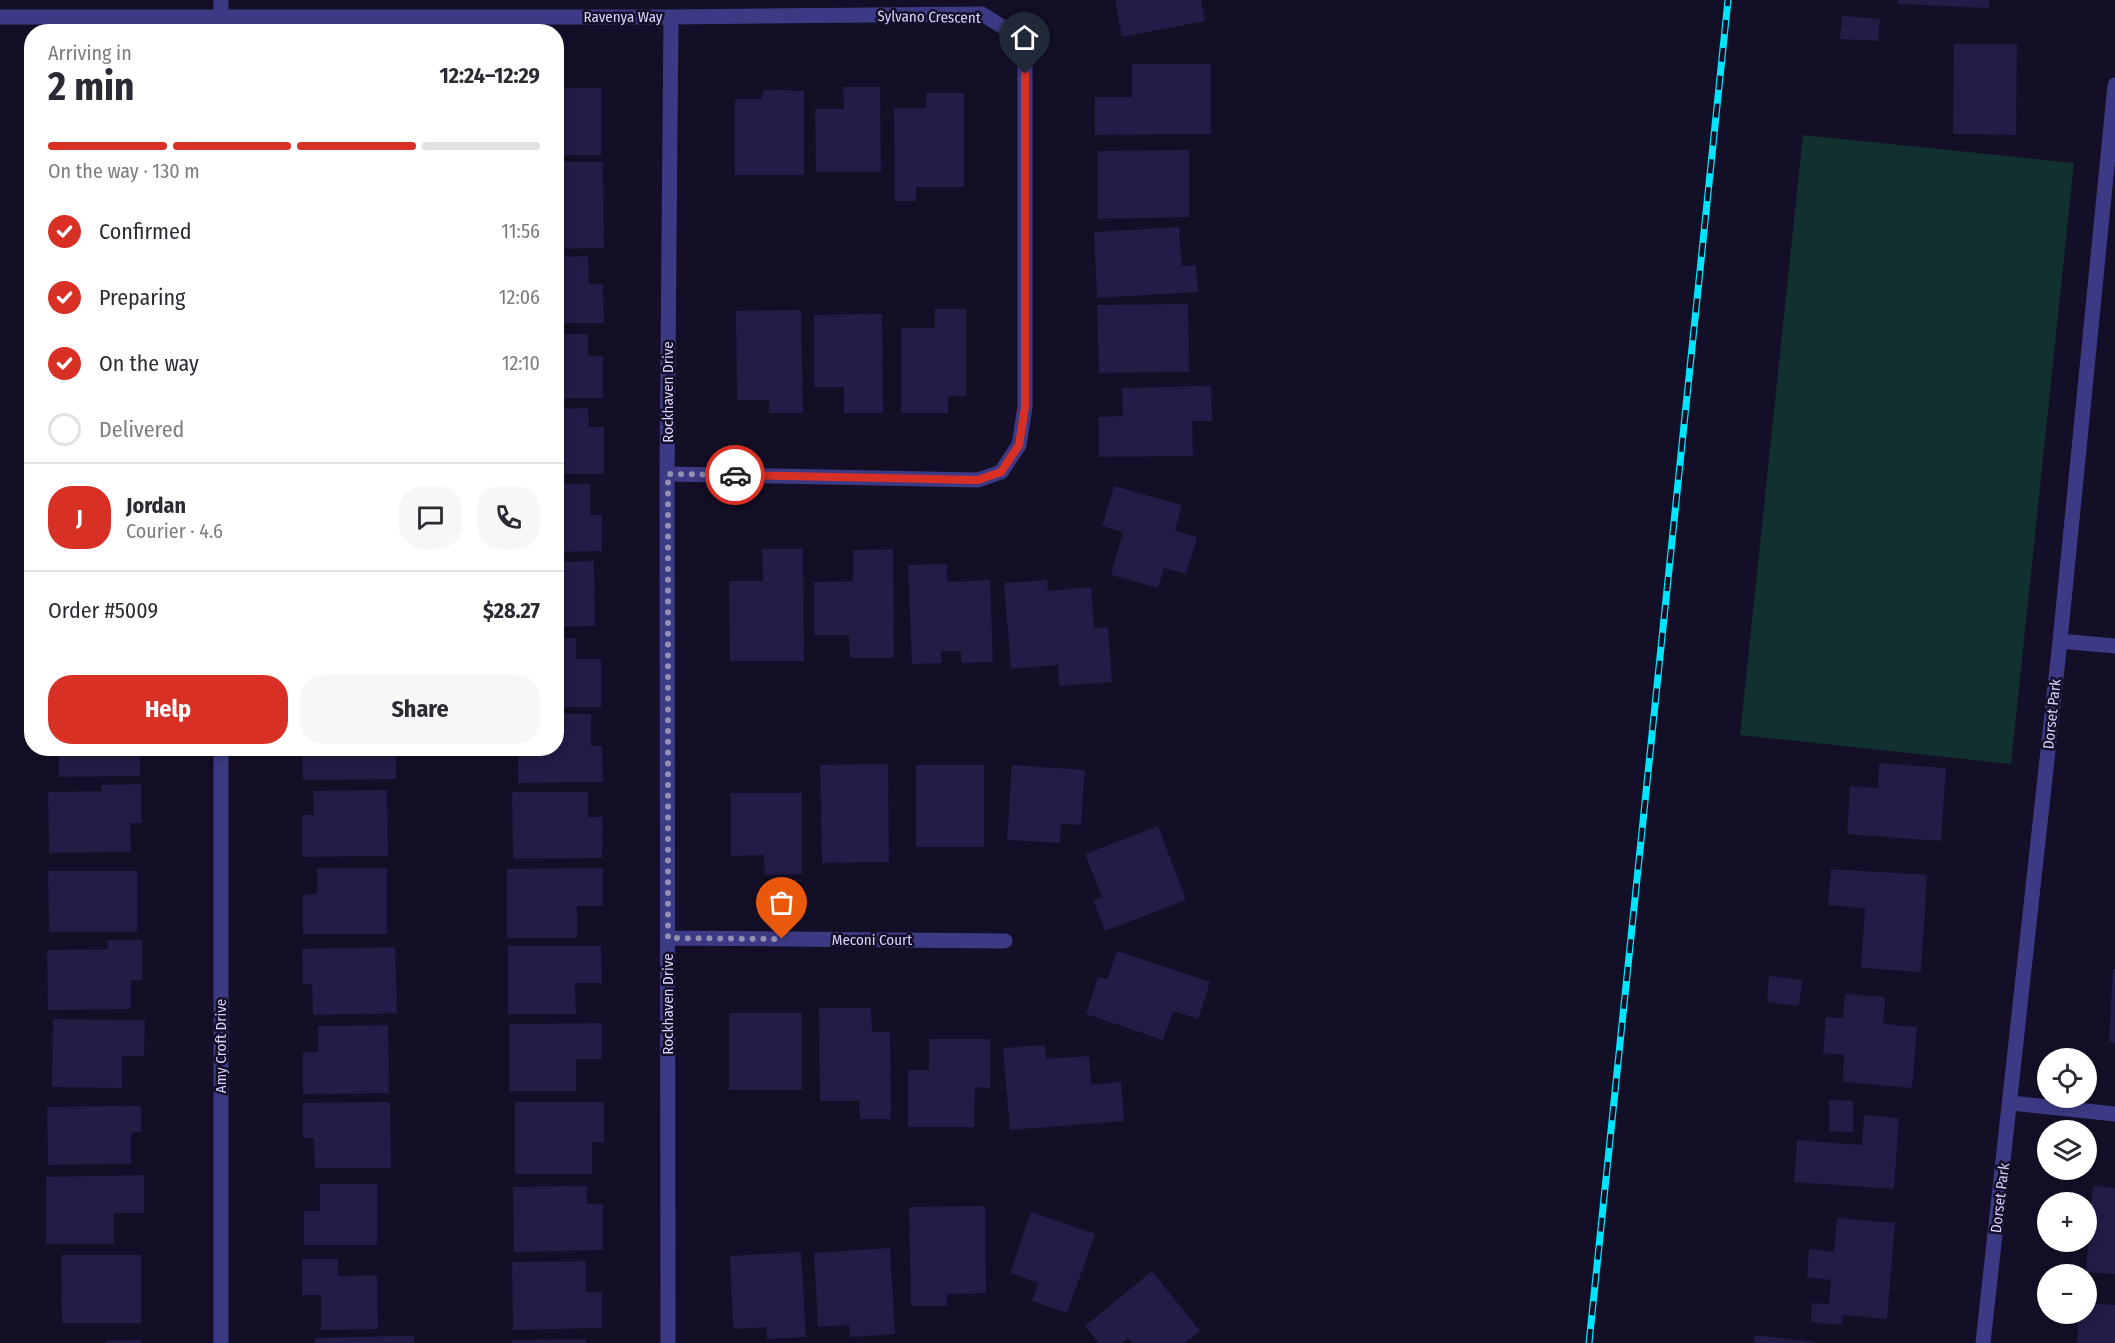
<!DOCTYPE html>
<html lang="en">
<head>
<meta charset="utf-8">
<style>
	:root { --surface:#fff; --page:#f7f7f7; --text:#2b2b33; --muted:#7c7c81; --line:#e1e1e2; --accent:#d93025 }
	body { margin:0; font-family:"Fira Sans Condensed",sans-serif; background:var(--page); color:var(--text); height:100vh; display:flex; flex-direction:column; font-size:22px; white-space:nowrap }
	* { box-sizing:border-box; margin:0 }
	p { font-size:20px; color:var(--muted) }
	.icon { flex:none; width:33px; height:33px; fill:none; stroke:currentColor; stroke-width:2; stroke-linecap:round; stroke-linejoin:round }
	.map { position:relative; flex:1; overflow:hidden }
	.side { position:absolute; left:24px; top:24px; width:540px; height:732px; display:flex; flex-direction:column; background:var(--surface); border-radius:24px; box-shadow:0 3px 9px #0003 }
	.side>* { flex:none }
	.buttons { position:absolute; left:2037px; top:1048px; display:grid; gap:12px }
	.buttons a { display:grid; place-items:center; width:60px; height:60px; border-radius:50%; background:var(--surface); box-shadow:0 3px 9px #0003; font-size:30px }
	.pin { position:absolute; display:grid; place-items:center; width:51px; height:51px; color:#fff; margin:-62px -26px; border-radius:50% 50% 50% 0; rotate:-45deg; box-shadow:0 0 6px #0007 }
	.pin .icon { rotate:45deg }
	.courier { position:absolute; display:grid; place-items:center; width:60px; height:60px; margin:-30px; border:4px solid #d93025; border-radius:50%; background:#fff; color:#222; box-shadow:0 2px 8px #0007 }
	.head em { font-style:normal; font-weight:700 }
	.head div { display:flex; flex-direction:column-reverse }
	.head { display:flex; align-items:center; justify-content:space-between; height:102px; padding:0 24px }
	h1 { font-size:39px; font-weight:700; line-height:45px }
	.bar { display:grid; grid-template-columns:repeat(4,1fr); gap:9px 6px; align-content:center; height:72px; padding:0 24px }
	.bar i { height:8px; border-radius:4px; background:var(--line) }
	.bar .on { background:var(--accent) }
	.bar p { grid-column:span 4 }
	.line { display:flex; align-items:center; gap:15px; padding:0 24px; border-top:2px solid var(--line) }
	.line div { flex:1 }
	.round { display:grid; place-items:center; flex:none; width:63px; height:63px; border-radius:24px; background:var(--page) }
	ol { padding:0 24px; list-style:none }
	li { display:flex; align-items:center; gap:18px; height:66px }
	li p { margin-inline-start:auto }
	li .icon { padding:6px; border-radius:50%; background:var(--accent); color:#fff; stroke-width:4 }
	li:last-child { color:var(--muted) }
	li i { width:33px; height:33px; border:3px solid var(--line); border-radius:50% }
	.action { display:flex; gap:12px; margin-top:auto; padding:12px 24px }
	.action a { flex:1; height:69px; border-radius:24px; background:var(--accent); color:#fff; font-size:24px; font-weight:700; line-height:69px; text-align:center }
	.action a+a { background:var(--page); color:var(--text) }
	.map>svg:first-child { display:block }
</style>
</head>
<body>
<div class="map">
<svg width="2115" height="1343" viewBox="0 0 2115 1343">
	<rect width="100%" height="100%" fill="#130f26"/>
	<path fill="#12302f" d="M1803,135L2074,163L2011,764L1740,735Z"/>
	<path fill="#241b47" d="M1115,0H1201L1205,21L1122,37Z
		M1898,0H1989V8L1898,4Z
		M1842,16L1880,19L1878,41L1840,39Z
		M1954,44H2017L2016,135L1953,134Z
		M1132,64H1211V134L1095,135V97H1132Z
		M843,87H880L881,172H816L815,109H844Z
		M556,88H601V155H556Z
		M763,90L804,91V175H735V99H762Z
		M926,93H964V187H916V201H895L894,108H926Z
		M1189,150V217L1098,219V151Z
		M556,162H603L604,248L556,249Z
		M1179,227L1182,266L1196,265L1198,292L1097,298L1094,232Z
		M588,256L589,284H603L604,323H556V257Z
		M1188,304L1189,372L1099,373L1097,305Z
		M935,309H966V396H948V413H901V328H935Z
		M801,310L803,413H769V400H737L736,311Z
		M882,314L883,413H844V387H814V315Z
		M556,334H588V356H603V398H556Z
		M1211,386L1212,421H1192L1193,456L1099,457V417L1123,416L1122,388Z
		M588,408L589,427H604V474H556V409Z
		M556,484H590V515H602V551L556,552Z
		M1114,486L1182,505L1175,531L1197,537L1186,574L1164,568L1158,588L1111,575L1123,532L1102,526Z
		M762,549H803L804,661H730L729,581H763Z
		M893,549L894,658H850L849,635H814V582L853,581V550Z
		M594,561L595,626L556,627V562Z
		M947,564V582L990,580L993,662L961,663V651H941V663L912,664L908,565Z
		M1047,580L1048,591L1091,587L1094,628L1108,627L1112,682L1059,686L1058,665L1011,669L1004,583Z
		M556,638H576V659H601V707H556Z
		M556,714H591V746H602L603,782L518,783V754L502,755V748H556Z
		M59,748H140V776L59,777Z
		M302,748H396V779L303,780Z
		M1879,763L1946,768L1941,841L1847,834L1850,786L1878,788Z
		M888,764L889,862L822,863L820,765Z
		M916,765H984V847H916Z
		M1012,765L1085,770L1081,825L1061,824L1060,843L1007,840Z
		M141,784V823H130L131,852L49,853L48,792L102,791L101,785Z
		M387,790L388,856L302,857V815H314L313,791Z
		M512,792H588V817H603L602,858L513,859Z
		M731,793H802V874L765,875L764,855L731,856Z
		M1158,826L1186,900L1105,931L1093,900L1102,897L1085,854Z
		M317,868H387V934H303V895L317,894Z
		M603,868V906H577V938H507V869Z
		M1831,869L1927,875L1921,972L1861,968L1865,908L1828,905Z
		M48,871H137V932H49Z
		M107,940H142V980H131V1009L48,1010L47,950L108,949Z
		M508,946H601L602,983H575L576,1014H508Z
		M395,947L397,1013L313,1015L312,984L303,985L302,949Z
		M1117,951L1210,982L1198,1019L1173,1011L1163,1040L1086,1014L1098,977L1107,979Z
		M2113,969H2115V1043L2109,1042Z
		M1769,976L1802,980L1799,1006L1767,1002Z
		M1845,994L1885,997L1883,1024L1917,1027L1912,1088L1843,1082L1844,1055L1823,1053L1826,1017L1843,1018Z
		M819,1008H871L872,1032H890L891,1119H860L859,1101H820Z
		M729,1013H802V1090H729Z
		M53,1019L145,1020L144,1056H122V1088L52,1087Z
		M602,1023V1059H576V1091H509V1024Z
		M388,1025L389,1093L303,1094V1052H318V1026Z
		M929,1039H990V1088L975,1087L974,1127H908V1070H929Z
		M1045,1045L1046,1059L1089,1056L1091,1085L1121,1082L1124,1121L1010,1130L1003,1048Z
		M1829,1100L1853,1101V1132L1829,1131Z
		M390,1102L391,1168H315L314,1138H303V1103Z
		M515,1102H604V1142H592V1174H515Z
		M141,1106V1132L131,1133V1164L48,1165L47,1107Z
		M1864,1115L1899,1118L1894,1189L1794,1182L1797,1140L1862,1145Z
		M144,1175V1213H114V1244H46V1177Z
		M320,1184H377V1245H304V1211H320Z
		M587,1186V1204H603V1250L514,1252L513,1187Z
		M2093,1186L2115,1188V1274L2086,1272Z
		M985,1206L986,1293L947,1294V1306H911L909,1207Z
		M1031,1212L1095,1234L1067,1313L1032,1301L1038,1283L1010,1273Z
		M1837,1218L1895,1223L1887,1319L1843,1315L1842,1325L1811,1322L1812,1303L1829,1304L1831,1280L1807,1277L1809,1249L1834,1252Z
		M890,1248L895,1334L850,1337L849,1325L818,1327L814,1253Z
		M801,1252L806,1337L767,1339V1327L733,1329L730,1256Z
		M61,1255H141V1323H62Z
		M302,1259H338V1276L377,1275L378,1329L321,1330V1295H302Z
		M586,1261V1292H602V1328L513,1330L512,1262Z
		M1152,1271L1200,1331L1185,1343H1132L1128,1338L1122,1343H1099L1085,1326Z
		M2086,1303L2115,1305V1343H2077L2079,1314H2086Z
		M1755,1335L1814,1342V1343H1754Z
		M394,1336H414V1343H315V1338Z
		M586,1339V1343H512V1340Z
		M141,1340V1343H105V1341Z"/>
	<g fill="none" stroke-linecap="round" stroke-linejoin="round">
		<path stroke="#3d3a85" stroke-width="15" d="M0,17H671L982,14L1011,32L1025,58V407L1019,445L1001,472L978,480L667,474
			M221,32V0
			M2060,641L2115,646
			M668,938L1005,941
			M2011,1103L2115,1114
			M221,1343V748
			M668,1343L667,474L671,17
			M1983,1343L2060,641L2115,85"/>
		<g stroke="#00e5ff" stroke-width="7">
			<path id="rail" d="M1589,1343L1728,0"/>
		</g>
		<use href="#rail" stroke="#130f26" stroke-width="4.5" stroke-dasharray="14" stroke-linecap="butt"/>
	</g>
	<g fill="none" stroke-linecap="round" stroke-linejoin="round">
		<path stroke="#948fb3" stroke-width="6" stroke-dasharray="0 10.8" d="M735,475L668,474V938L782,939"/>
		<path stroke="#d93025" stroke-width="8" d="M735,475L978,480L1001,472L1019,445L1025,407V74"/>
	</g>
	<g text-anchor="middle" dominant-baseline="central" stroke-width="5" stroke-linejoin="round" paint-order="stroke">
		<g font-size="15" fill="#d9d4ff" stroke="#130f26">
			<text x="623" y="17">Ravenya Way</text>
			<text transform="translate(929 17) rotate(1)">Sylvano Crescent</text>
			<text transform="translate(668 392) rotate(-90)">Rockhaven Drive</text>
			<text transform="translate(2052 714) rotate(-84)">Dorset Park</text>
			<text x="872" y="940">Meconi Court</text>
			<text transform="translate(668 1004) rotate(-90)">Rockhaven Drive</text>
			<text transform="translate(221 1046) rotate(-90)">Amy Croft Drive</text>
			<text transform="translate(2000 1198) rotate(-83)">Dorset Park</text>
		</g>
	</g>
</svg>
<div class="buttons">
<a><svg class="icon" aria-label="locate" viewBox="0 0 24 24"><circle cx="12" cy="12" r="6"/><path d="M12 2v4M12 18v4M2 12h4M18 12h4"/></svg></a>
<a><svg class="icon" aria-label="layers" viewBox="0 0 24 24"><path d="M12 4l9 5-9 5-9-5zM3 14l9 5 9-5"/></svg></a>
<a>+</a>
<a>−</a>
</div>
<div class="pin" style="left:782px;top:939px;background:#ea580c"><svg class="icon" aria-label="bag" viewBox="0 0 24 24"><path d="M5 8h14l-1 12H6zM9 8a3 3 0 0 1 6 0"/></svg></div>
<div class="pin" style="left:1025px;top:74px;background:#1f2937"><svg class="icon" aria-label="home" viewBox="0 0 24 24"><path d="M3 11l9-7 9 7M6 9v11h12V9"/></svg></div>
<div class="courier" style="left:735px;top:475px"><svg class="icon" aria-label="car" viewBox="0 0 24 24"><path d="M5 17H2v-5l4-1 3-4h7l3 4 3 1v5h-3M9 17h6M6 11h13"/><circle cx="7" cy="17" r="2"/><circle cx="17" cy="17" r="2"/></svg></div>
<section class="side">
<div class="head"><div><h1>2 min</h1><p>Arriving in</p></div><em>12:24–12:29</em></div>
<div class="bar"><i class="on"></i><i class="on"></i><i class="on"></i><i></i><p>On the way · 130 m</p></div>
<ol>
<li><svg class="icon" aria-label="check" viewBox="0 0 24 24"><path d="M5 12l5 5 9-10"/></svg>Confirmed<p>11:56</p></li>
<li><svg class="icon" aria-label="check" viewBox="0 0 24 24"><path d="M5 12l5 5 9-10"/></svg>Preparing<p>12:06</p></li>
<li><svg class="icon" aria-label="check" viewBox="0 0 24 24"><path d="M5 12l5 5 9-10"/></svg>On the way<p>12:10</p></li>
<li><i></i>Delivered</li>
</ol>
<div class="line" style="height:108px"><b class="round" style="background:var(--accent);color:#fff">J</b><div><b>Jordan</b><p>Courier · 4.6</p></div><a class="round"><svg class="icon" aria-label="chat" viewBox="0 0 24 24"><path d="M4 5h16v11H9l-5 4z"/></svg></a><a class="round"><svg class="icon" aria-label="phone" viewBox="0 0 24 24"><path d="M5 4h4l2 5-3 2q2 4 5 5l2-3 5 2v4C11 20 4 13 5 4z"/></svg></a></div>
<div class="line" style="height:78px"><div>Order #5009</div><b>$28.27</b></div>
<div class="action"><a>Help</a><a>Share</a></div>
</section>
</div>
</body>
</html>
